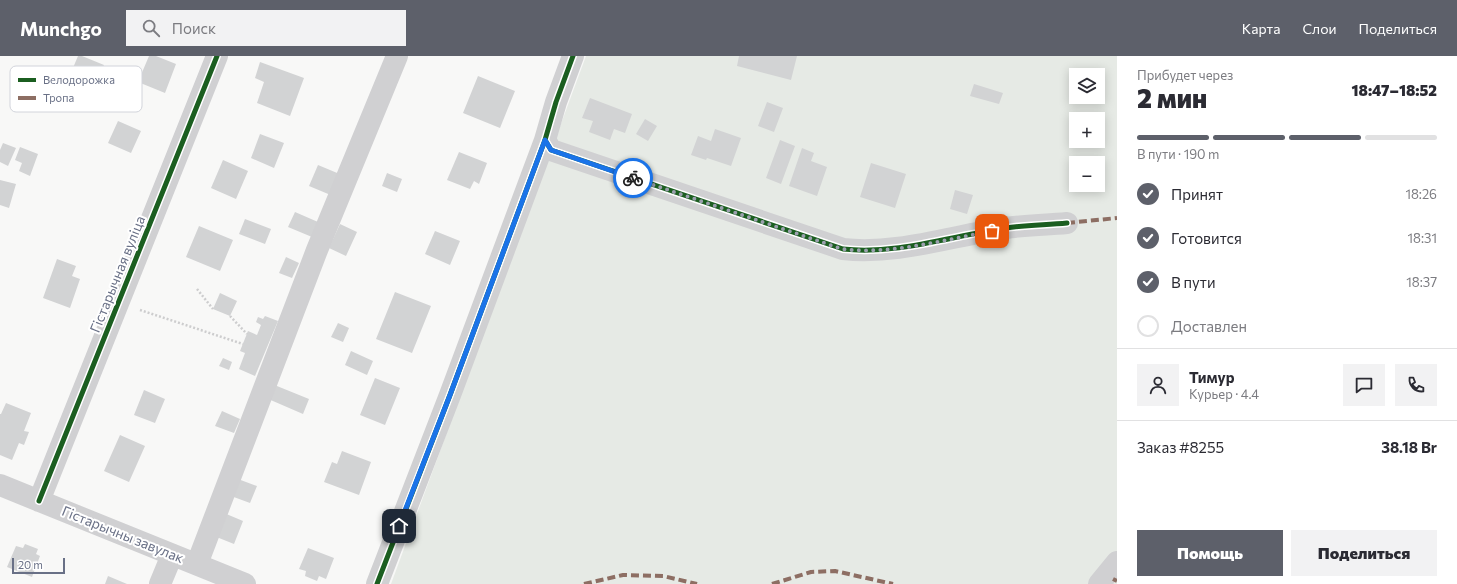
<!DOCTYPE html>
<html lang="ru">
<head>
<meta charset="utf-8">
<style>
	:root { --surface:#fff; --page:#f2f2f3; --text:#2b2b33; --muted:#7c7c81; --line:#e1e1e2; --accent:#5d606a }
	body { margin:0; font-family:Commissioner,sans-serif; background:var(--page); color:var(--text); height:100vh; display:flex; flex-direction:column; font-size:15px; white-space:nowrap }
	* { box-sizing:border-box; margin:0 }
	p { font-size:13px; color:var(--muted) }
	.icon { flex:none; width:22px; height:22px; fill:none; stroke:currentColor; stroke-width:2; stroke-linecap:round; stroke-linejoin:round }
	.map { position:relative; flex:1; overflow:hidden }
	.details { display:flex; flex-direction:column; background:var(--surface); width:340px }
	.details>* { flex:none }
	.tools { position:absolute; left:1069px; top:12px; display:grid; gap:8px }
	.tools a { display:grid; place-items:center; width:36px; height:36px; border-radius:0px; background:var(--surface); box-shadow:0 2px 10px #0003; font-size:20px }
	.scale { position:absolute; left:12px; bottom:10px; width:53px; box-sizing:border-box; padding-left:4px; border:2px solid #697086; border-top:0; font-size:11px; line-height:14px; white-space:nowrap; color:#697086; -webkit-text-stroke:3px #fff; paint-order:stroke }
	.pin { position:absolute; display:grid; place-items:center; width:34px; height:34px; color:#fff; margin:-17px; border-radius:8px; box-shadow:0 2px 6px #0006 }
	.courier { position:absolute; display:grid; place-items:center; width:40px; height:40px; margin:-20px; border:3px solid #1a73e8; border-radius:50%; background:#fff; color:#222; box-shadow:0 1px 5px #0007 }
	.headline em { font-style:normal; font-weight:800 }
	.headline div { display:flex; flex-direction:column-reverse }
	.headline { display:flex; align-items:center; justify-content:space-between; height:68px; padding:0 20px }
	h1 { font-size:26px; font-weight:800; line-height:30px }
	.bar { display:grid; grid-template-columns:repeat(4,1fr); gap:6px 4px; align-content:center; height:48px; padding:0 20px }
	.bar i { height:5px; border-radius:3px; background:var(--line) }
	.bar .active { background:var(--accent) }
	.bar p { grid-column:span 4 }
	.line { display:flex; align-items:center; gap:10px; padding:0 20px; border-top:1px solid var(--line) }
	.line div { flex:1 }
	.round { display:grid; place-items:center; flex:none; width:42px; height:42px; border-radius:0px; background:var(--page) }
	ol { padding:0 20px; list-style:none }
	li { display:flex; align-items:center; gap:12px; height:44px }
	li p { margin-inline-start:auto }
	li .icon { padding:4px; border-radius:50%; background:var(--accent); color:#fff; stroke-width:4 }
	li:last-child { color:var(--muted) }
	li i { width:22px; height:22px; border:2px solid var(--line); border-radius:50% }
	.action { display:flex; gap:8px; margin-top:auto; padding:8px 20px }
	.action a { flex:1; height:46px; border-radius:0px; background:var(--accent); color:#fff; font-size:16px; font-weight:800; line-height:46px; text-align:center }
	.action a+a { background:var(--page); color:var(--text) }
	header { display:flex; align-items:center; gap:24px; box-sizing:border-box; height:56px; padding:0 20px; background:var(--accent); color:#fff }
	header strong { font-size:19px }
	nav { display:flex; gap:22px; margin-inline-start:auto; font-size:14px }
	.search { width:280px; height:36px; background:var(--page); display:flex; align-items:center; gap:10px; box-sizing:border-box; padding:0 14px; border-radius:0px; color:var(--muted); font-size:15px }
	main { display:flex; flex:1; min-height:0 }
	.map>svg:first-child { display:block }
</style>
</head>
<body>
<header>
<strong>Munchgo</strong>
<div class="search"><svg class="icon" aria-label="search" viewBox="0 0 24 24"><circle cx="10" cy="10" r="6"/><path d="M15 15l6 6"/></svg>Поиск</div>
<nav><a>Карта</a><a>Слои</a><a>Поделиться</a></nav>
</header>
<main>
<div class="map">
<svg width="1117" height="528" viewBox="0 0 1117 528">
	<rect width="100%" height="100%" fill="#f8f8f7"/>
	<path fill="#e6eae5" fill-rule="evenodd" d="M586,0H1117V528H391ZM1076,19H1098V41H1076ZM1076,63H1098V85H1076ZM1076,107H1098V129H1076Z"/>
	<path fill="#d2d3d4" d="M78,0H82L104,9L96,29L70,19Z
		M149,0H156L176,8L165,37L138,26Z
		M739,0H797L791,24L737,10Z
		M260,6L304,22L290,60L257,47L264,26L255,22Z
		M478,20L515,35L500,72L463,57Z
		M974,28L1003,37L999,48L970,40Z
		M590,42L632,58L625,77L614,73L610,84L589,76L593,65L582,62Z
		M767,46L783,52L774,76L758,70Z
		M645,63L657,70L648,85L636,78Z
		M118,65L141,75L131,97L108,87Z
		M715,73L741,82L731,110L707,102L706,104L691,99L698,80L711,85Z
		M260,78L284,87L274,112L251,102Z
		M780,84L795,90L781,128L766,122Z
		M3,87L16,92L8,110L0,106V94Z
		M20,91L38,98L30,120L19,115L22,107L15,104Z
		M802,92L814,97L811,105L827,111L817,140L789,130Z
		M459,96L487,107L479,128L474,125L470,133L447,124Z
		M223,104L248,115L236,143L211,132Z
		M871,107L906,118L895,152L860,141Z
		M318,109L342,119L333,140L309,130Z
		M387,117L402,123L397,136L382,130Z
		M0,124L16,128L9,152L0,149Z
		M955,134L973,139L967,158L950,153Z
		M295,156L318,166L312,181L288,171Z
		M245,163L271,173L265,188L239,178Z
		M340,168L357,176L346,200L329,192Z
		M199,170L233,184L220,215L186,201Z
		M435,175L460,185L450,209L425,198Z
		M286,201L299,207L292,222L279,217Z
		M57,203L76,210L72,220L80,223L70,252L43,242Z
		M395,236L431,250L412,297L376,283Z
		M220,237L237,245L230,260L213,253Z
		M265,260L278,265L255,320L239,313L245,297L240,295L248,275L257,279L261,269L256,266L258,261L263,263Z
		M338,267L349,272L343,286L331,281Z
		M351,295L373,305L367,319L345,309Z
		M223,302L232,306L229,314L219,310Z
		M375,322L400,332L385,369L360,359Z
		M272,328L309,343L303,358L266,342Z
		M144,334L165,343L155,367L134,359Z
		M6,347L31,357L24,375L29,376L24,389L19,387L12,404L0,399V358H1Z
		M222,355L240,363L234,377L215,370Z
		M120,379L145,390L129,426L104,415Z
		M342,395L371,406L359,439L324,426L332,406L337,408Z
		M238,423L257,430L250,447L231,440Z
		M224,457L243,465L234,488L214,480Z
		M25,488L38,493L36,498L40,500L32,521L7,511L16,490L23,492Z
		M308,492L334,502L326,523L319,520L317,525L305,520L306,515L299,513Z
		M108,520L127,528H105Z"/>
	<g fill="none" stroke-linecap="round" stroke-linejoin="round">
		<path stroke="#cdcdce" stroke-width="2.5" stroke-dasharray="2 2" stroke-linecap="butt" d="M197,233L213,253
			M140,254L243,288
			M230,260L247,278"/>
		<path stroke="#d0d0d2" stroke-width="22" d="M545,84L551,94L843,193C897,199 951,180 1006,172C1026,169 1046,169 1067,167
			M0,429L245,528
			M39,445L217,0
			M197,508L317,194L397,0
			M160,528L172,499
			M377,528L450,339L545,84L556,46L573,0
			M1099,528L1117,506"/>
		<path stroke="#8d6e63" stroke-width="4" stroke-dasharray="8 4" stroke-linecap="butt" d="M1067,167L1117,162
			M1113,523L1117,525
			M584,528L623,519L663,520L697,528
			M772,528L811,516L835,515L893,528"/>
		<g stroke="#fff" stroke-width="8">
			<path id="cycleway" d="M545,84L551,94L843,193C897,199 951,180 1006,172C1026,169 1046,169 1067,167
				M39,445L217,0
				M377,528L450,339L545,84L556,46L573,0"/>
		</g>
		<use href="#cycleway" stroke="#1b5e20" stroke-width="5"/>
	</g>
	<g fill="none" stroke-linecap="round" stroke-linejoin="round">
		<path stroke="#9ba0ae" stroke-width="4" stroke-dasharray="0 7.2" d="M633,122L842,193C892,199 943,184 992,175"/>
		<path stroke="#1a73e8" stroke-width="5" d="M399,470L450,339L545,84L551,94L633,122"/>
	</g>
	<g text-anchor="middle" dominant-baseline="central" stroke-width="4" stroke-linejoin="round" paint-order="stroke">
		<g font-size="14" fill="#697086" stroke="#fff">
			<text transform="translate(117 218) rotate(-68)">Гістарычная вуліца</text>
			<text transform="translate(123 478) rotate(22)">Гістарычны завулак</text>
		</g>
	</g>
	<rect x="10" y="10" width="132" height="46" rx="6" fill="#fff" stroke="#d2d4db" stroke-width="1"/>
	<rect x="18" y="22" width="18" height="4" fill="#1b5e20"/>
	<rect x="18" y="40" width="18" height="4" fill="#8d6e63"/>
	<g font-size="11" fill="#697086">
		<text x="43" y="28">Велодорожка</text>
		<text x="43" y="46">Тропа</text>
	</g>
</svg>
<div class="tools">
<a><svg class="icon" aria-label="layers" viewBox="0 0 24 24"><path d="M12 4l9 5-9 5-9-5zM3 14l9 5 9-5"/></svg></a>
<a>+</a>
<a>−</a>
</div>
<div class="scale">20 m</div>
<div class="pin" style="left:992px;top:175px;background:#ea580c"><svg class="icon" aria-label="bag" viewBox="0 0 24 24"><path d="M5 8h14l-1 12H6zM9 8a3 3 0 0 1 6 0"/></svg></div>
<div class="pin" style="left:399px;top:470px;background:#1f2937"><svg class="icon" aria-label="home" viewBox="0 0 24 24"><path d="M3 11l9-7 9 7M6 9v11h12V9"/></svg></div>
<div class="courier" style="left:633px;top:122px"><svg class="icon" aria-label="bike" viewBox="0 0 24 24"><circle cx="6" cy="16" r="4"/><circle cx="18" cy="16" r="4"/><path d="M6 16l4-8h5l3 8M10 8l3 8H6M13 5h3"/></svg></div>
</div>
<section class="details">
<div class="headline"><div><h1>2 мин</h1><p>Прибудет через</p></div><em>18:47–18:52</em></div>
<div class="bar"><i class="active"></i><i class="active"></i><i class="active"></i><i></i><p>В пути · 190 m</p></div>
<ol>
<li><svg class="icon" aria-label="check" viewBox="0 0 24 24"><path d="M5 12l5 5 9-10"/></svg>Принят<p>18:26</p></li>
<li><svg class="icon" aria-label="check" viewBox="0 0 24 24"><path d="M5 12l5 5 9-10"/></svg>Готовится<p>18:31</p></li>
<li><svg class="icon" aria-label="check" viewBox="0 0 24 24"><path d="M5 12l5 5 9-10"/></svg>В пути<p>18:37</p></li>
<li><i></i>Доставлен</li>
</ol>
<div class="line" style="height:72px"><a class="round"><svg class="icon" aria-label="person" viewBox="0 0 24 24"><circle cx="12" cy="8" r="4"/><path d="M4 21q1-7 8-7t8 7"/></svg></a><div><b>Тимур</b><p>Курьер · 4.4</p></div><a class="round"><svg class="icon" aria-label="chat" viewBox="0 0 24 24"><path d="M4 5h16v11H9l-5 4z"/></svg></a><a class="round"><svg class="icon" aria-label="phone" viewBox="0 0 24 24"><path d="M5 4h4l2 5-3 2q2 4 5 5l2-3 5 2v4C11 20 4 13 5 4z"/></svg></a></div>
<div class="line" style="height:52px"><div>Заказ #8255</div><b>38.18 Br</b></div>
<div class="action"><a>Помощь</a><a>Поделиться</a></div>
</section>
</main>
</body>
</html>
